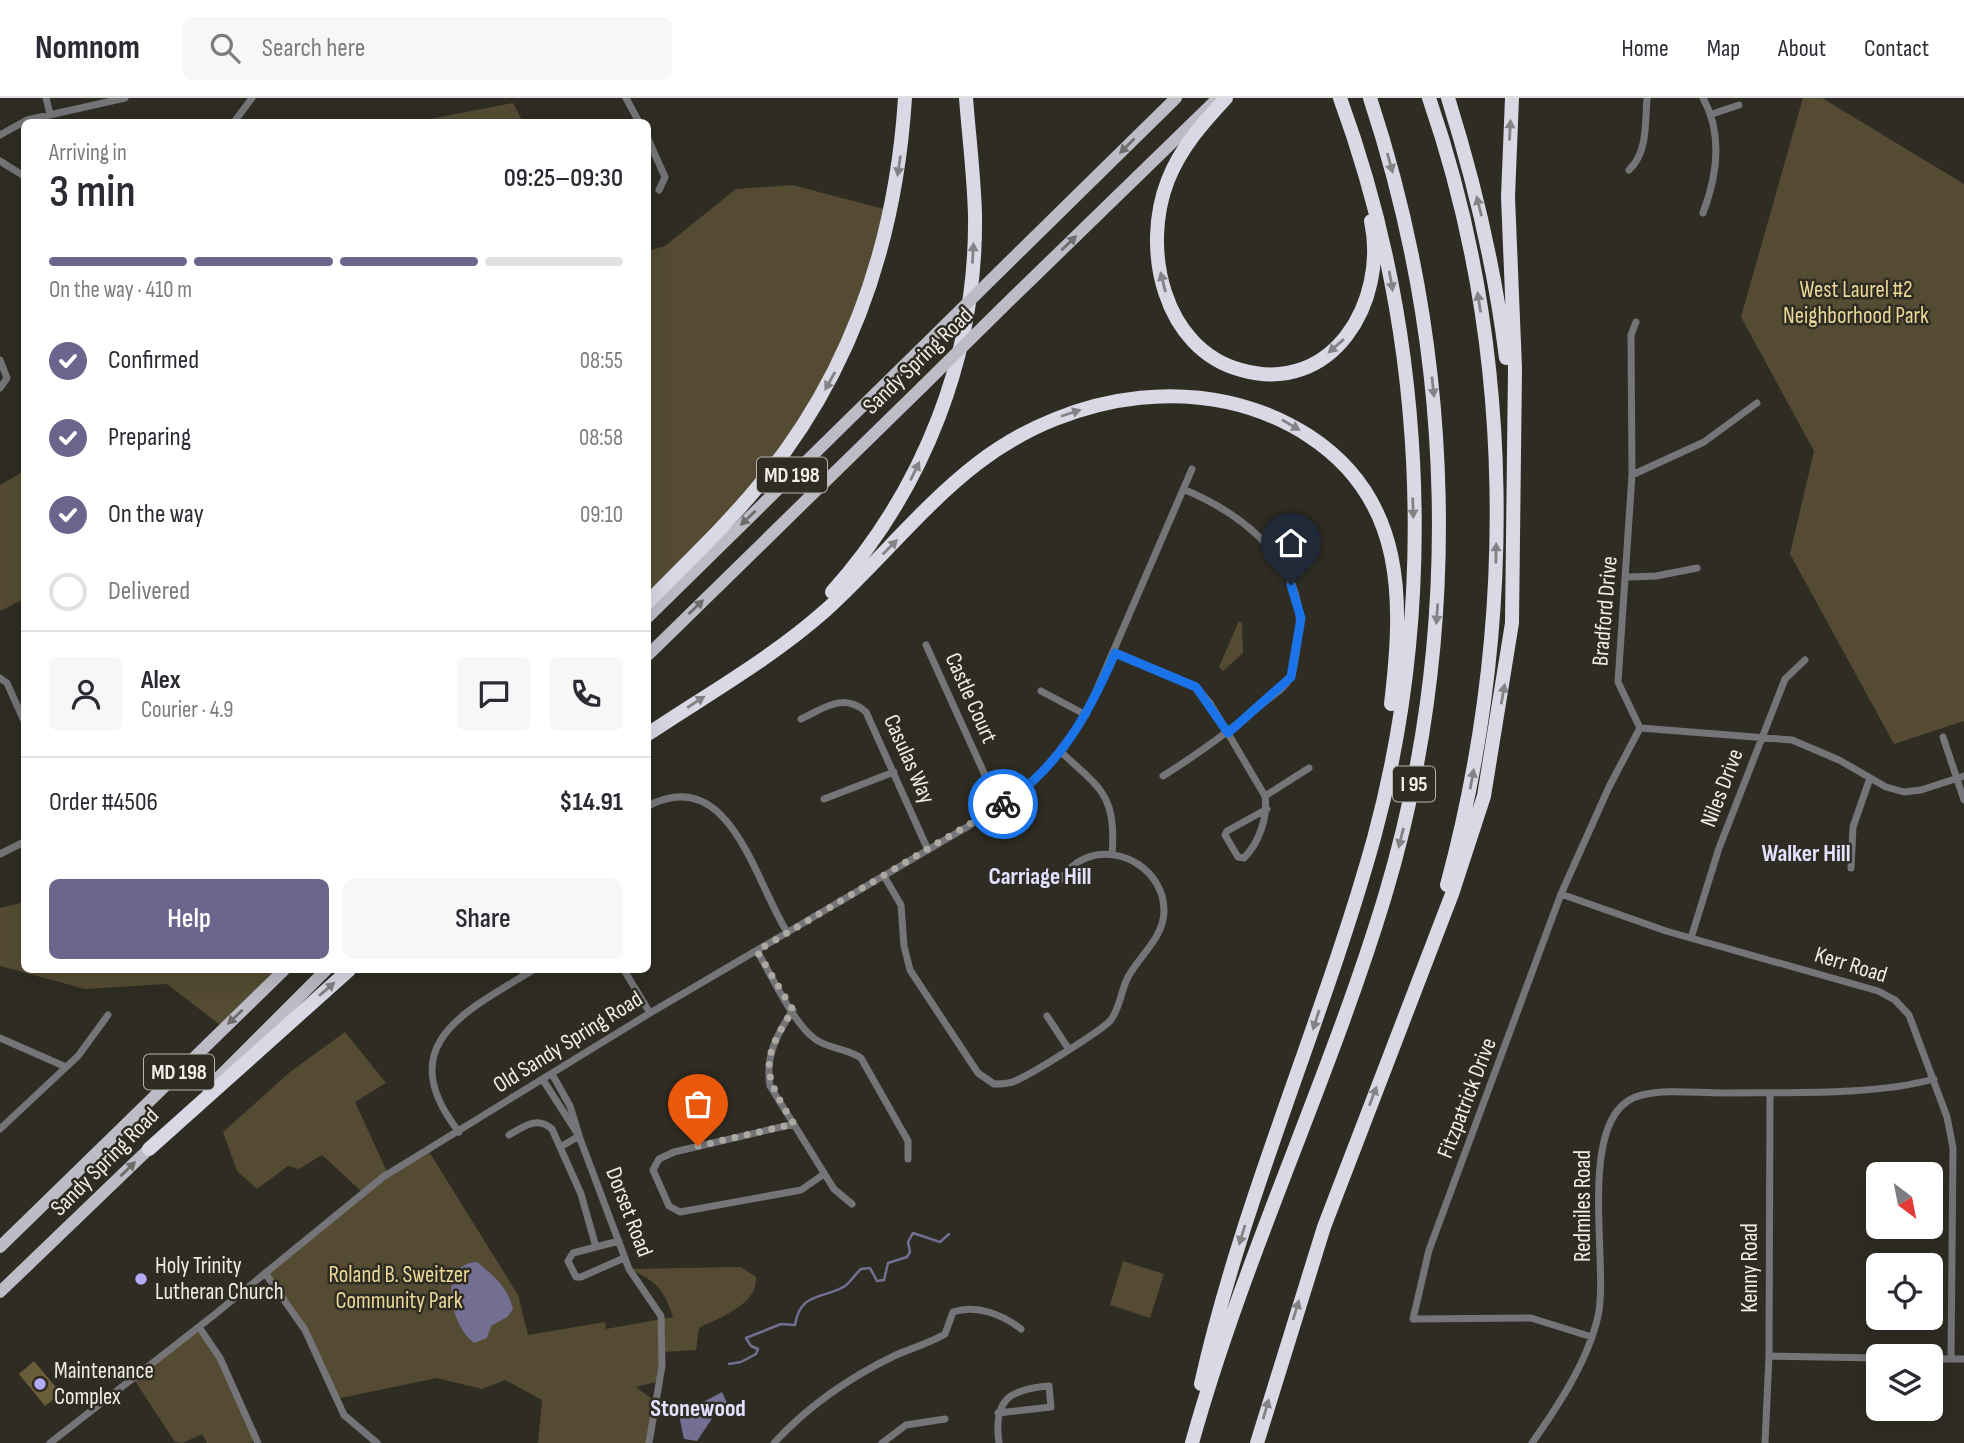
<!DOCTYPE html>
<html lang="en">
<head>
<meta charset="utf-8">
<style>
	:root { --surface:#fff; --page:#f7f7f7; --text:#2b2b33; --muted:#7c7c81; --line:#e1e1e2; --accent:#69658c }
	body { margin:0; font-family:"Sofia Sans Condensed",sans-serif; background:var(--page); color:var(--text); height:100vh; display:flex; flex-direction:column; font-size:26px; white-space:nowrap }
	* { box-sizing:border-box; margin:0 }
	p { font-size:23px; color:var(--muted) }
	.icon { flex:none; width:38px; height:38px; fill:none; stroke:currentColor; stroke-width:2; stroke-linecap:round; stroke-linejoin:round }
	.map { position:relative; flex:1; overflow:hidden }
	.drawer { position:absolute; left:21px; top:21px; width:630px; height:854px; display:flex; flex-direction:column; background:var(--surface); border-radius:10px; box-shadow:0 7px 28px #0002 }
	.drawer>* { flex:none }
	.needle { width:46px; rotate:148deg }
	.fabs { position:absolute; left:1866px; top:1064px; display:grid; gap:14px }
	.fabs a { display:grid; place-items:center; width:77px; height:77px; border-radius:10px; background:var(--surface); box-shadow:0 7px 28px #0002; font-size:35px }
	.pin { position:absolute; display:grid; place-items:center; width:60px; height:60px; color:#fff; margin:-72px -30px; border-radius:50% 50% 50% 0; rotate:-45deg; box-shadow:0 0 7px #0007 }
	.pin .icon { rotate:45deg }
	.courier { position:absolute; display:grid; place-items:center; width:70px; height:70px; margin:-35px; border:5px solid #1a73e8; border-radius:50%; background:#fff; color:#222; box-shadow:0 2px 9px #0007 }
	.overview em { font-style:normal; font-weight:600 }
	.overview div { display:flex; flex-direction:column-reverse }
	.overview { display:flex; align-items:center; justify-content:space-between; height:119px; padding:0 28px }
	h1 { font-size:46px; font-weight:600; line-height:52px }
	.bar { display:grid; grid-template-columns:repeat(4,1fr); gap:10px 7px; align-content:center; height:84px; padding:0 28px }
	.bar i { height:9px; border-radius:5px; background:var(--line) }
	.bar .active { background:var(--accent) }
	.bar p { grid-column:span 4 }
	.line { display:flex; align-items:center; gap:18px; padding:0 28px; border-top:2px solid var(--line) }
	.line div { flex:1 }
	.round { display:grid; place-items:center; flex:none; width:74px; height:74px; border-radius:10px; background:var(--page) }
	ol { padding:0 28px; list-style:none }
	li { display:flex; align-items:center; gap:21px; height:77px }
	li p { margin-inline-start:auto }
	li .icon { padding:7px; border-radius:50%; background:var(--accent); color:#fff; stroke-width:4 }
	li:last-child { color:var(--muted) }
	li i { width:38px; height:38px; border:4px solid var(--line); border-radius:50% }
	.cta { display:flex; gap:14px; margin-top:auto; padding:14px 28px }
	.cta a { flex:1; height:80px; border-radius:10px; background:var(--accent); color:#fff; font-size:28px; font-weight:600; line-height:80px; text-align:center }
	.cta a+a { background:var(--page); color:var(--text) }
	header { display:flex; align-items:center; gap:42px; box-sizing:border-box; height:98px; padding:0 35px; background:var(--surface); border-bottom:2px solid var(--line) }
	header strong { font-size:33px }
	nav { display:flex; gap:38px; margin-inline-start:auto; font-size:24px }
	.search { width:490px; height:63px; background:var(--page); display:flex; align-items:center; gap:18px; box-sizing:border-box; padding:0 24px; border-radius:10px; color:var(--muted); font-size:26px }
	.map>svg:first-child { display:block }
</style>
</head>
<body>
<header>
<strong>Nomnom</strong>
<div class="search"><svg class="icon" aria-label="search" viewBox="0 0 24 24"><circle cx="10" cy="10" r="6"/><path d="M15 15l6 6"/></svg>Search here</div>
<nav><a>Home</a><a>Map</a><a>About</a><a>Contact</a></nav>
</header>
<div class="map">
<svg width="1964" height="1345" viewBox="0 0 1964 1345">
	<rect width="100%" height="100%" fill="#2f2c23"/>
	<path fill="#544b32" d="M1803,0H1822L1964,86V623L1894,646L1790,456L1814,353L1741,219Z
		M513,5L523,24H415Z
		M792,87L892,113L870,191L786,352L648,504V153L665,148L736,91Z
		M24,373V501L0,513V387Z
		M1239,523L1242,525L1243,555L1223,573L1219,569Z
		M24,804V872H284L224,930L167,886L85,891L0,868V810Z
		M345,934L386,985L355,1004L388,1076L428,1052L518,1197L528,1237L605,1224L606,1231L673,1219C664,1191 656,1183 629,1171L741,1169L756,1179C758,1207 720,1219 699,1230L696,1252L663,1254L660,1283L636,1289L656,1304L646,1345H538L542,1302L505,1282L482,1291L437,1280L336,1301L305,1232L265,1175L363,1095L322,1057L299,1071L288,1068L257,1091L237,1073L223,1034L290,974Z
		M1123,1163L1164,1176L1150,1220L1110,1207Z
		M199,1229L214,1250L257,1342L250,1345H207L202,1336L183,1345L175,1344L133,1280Z"/>
	<path fill="#736f93" d="M477,1164C493,1177 508,1189 513,1211L507,1219L491,1228L487,1240L474,1245C451,1228 436,1166 477,1164Z
		M722,1294L727,1305L719,1310L697,1343L684,1341L679,1317Z"/>
	<g fill="none" stroke-linecap="round" stroke-linejoin="round">
		<path stroke="#736f93" stroke-width="2.5" d="M729,1266L741,1264L756,1256L758,1251L751,1248L746,1240L781,1226L795,1227C800,1193 825,1201 845,1188C851,1184 855,1176 861,1171L870,1170L877,1183L884,1182L888,1165L907,1159L910,1154L908,1144L913,1135L940,1144L949,1136"/>
	</g>
	<path fill="#695e39" d="M34,1263L61,1295L45,1308L19,1276Z"/>
	<g fill="none" stroke-linecap="round" stroke-linejoin="round">
		<path stroke="#757479" stroke-width="7" d="M46,0L50,16
			M626,0L639,24
			M1703,0C1723,36 1717,78 1703,115
			M1712,16L1739,7
			M234,24L252,0
			M0,37L27,22L125,0
			M648,41L665,79L659,92
			M0,63L24,78
			M1629,72C1648,54 1645,25 1647,0
			M1636,224L1631,237L1632,377L1618,584L1640,630
			M0,262L7,280L0,290
			M1632,377L1704,344L1757,305
			M1628,479L1656,478L1697,470
			M926,547L999,708
			M1115,555L1196,589L1210,605L1265,698C1268,719 1259,745 1244,760L1238,759L1225,737L1227,733L1267,711
			M0,580L7,585L24,623
			M1041,593L1086,617
			M801,621C824,610 844,594 866,614L928,752
			M1640,630L1792,642L1839,662L1886,689L1904,694L1921,692L1964,678
			M1943,639L1964,702
			M1061,654C1101,691 1117,698 1112,756
			M1163,678C1198,656 1231,632 1262,606C1272,598 1284,591 1290,580C1295,572 1295,559 1297,549C1313,471 1248,418 1183,391
			M1265,698L1309,670
			M824,701L894,674
			M648,708C730,665 755,784 787,834
			M0,756L24,744
			M1851,770L1853,729L1870,680
			M884,778L901,807L904,848L910,872L978,975L994,986C1002,986 1009,986 1015,983C1032,976 1099,934 1110,923C1120,911 1121,892 1128,879C1140,857 1163,840 1164,814C1165,774 1122,746 1086,760C1073,765 1066,775 1058,784
			M1561,796L1666,833L1878,893L1895,902L1909,917L1947,1019L1953,1050L1951,1261
			M1691,840L1719,750L1785,581L1805,562
			M757,853C772,878 793,925 815,941C828,951 847,950 861,960L908,1043V1061
			M624,872L650,915
			M793,912C777,936 765,958 770,988L834,1091L852,1106
			M1047,918L1068,950
			M0,940L66,969
			M552,976L570,1008L579,1037
			M543,982L579,1038L629,1171L661,1218L662,1268L649,1345
			M794,1026L674,1054L659,1061L653,1072L669,1108L680,1114L801,1092L824,1076
			M0,1031L78,958L108,917
			M459,1034C390,946 467,913 533,872
			M509,1037C524,1028 537,1018 552,1031L581,1096L596,1149
			M562,1048L579,1038
			M619,1143L573,1155L568,1163L576,1179H581L624,1160
			M265,1175L305,1232L344,1317L377,1345
			M199,1229L220,1260L258,1345
			M1592,1239L1531,1220L1413,1221L1429,1152L1561,796L1609,689L1640,630
			M1769,1258L1878,1260
			M1930,1261H1964
			M998,1315L1051,1309L1049,1288C1008,1291 993,1303 999,1345
			M50,1345L214,1217L383,1079L650,915L972,726L1032,684L1061,654L1087,614L1192,371
			M774,1345C808,1308 850,1279 896,1257C912,1250 930,1245 945,1236L953,1214C977,1206 1003,1217 1021,1231
			M882,1345L906,1327L945,1321
			M1532,1345C1558,1308 1588,1263 1598,1218C1610,1166 1573,1012 1642,997C1667,991 1696,995 1722,995C1785,994 1873,998 1934,981
			M1765,1345L1769,1258L1770,996"/>
		<path stroke="#bdbcc6" stroke-width="12" d="M1008,165L1176,0
			M1002,210L1215,3
			M648,519L937,235
			M648,557L923,288
			M208,990L326,872
			M0,1149L284,872
			M0,1194L154,1046"/>
		<path stroke="#d9d8e5" stroke-width="14" d="M1226,0C1203,25 1181,49 1168,82C1141,150 1163,251 1241,272C1333,298 1388,203 1371,123
			M1429,0C1516,252 1516,531 1447,787
			M1448,0C1475,86 1495,171 1506,260
			M832,494C924,391 977,256 975,117C974,78 969,39 966,0
			M648,504C687,464 729,425 764,381C853,271 896,140 905,0
			M648,636C708,596 772,560 826,512C878,465 922,408 978,365C1072,293 1207,272 1309,338C1407,402 1403,504 1391,606
			M149,1051L349,872
			M1201,1286C1243,1099 1323,924 1374,740C1439,501 1425,232 1340,0
			M1192,1345C1244,1158 1329,983 1385,798C1463,538 1455,258 1370,0
			M1257,1345L1324,1129L1452,796L1484,698L1512,525L1515,270L1508,99L1512,0"/>
		<path stroke="#bdbcc6" stroke-width="12" d="M937,235L1008,165
			M923,288L1002,210"/>
	</g>
	<defs><path id="oneway-solid" d="M-6-.8H1V-3.2L6.5 0L1 3.2V.8H-6Z" transform="scale(1.75)"/></defs>
	<g fill="#848284">
		<use href="#oneway-solid" transform="translate(1510 32) rotate(-87)"/>
		<use href="#oneway-solid" transform="translate(1390 65) rotate(75)"/>
		<use href="#oneway-solid" transform="translate(899 68) rotate(98)"/>
		<use href="#oneway-solid" transform="translate(1479 108) rotate(-104)"/>
		<use href="#oneway-solid" transform="translate(973 155) rotate(-87)"/>
		<use href="#oneway-solid" transform="translate(1391 183) rotate(80)"/>
		<use href="#oneway-solid" transform="translate(1163 184) rotate(-104)"/>
		<use href="#oneway-solid" transform="translate(1479 204) rotate(-99)"/>
		<use href="#oneway-solid" transform="translate(1336 248) rotate(139)"/>
		<use href="#oneway-solid" transform="translate(830 283) rotate(119)"/>
		<use href="#oneway-solid" transform="translate(1433 289) rotate(84)"/>
		<use href="#oneway-solid" transform="translate(1071 315) rotate(-18)"/>
		<use href="#oneway-solid" transform="translate(1291 327) rotate(30)"/>
		<use href="#oneway-solid" transform="translate(915 373) rotate(-64)"/>
		<use href="#oneway-solid" transform="translate(1413 410) rotate(88)"/>
		<use href="#oneway-solid" transform="translate(890 449) rotate(-45)"/>
		<use href="#oneway-solid" transform="translate(1496 455) rotate(-89)"/>
		<use href="#oneway-solid" transform="translate(1437 516) rotate(94)"/>
		<use href="#oneway-solid" transform="translate(1503 596) rotate(-80)"/>
		<use href="#oneway-solid" transform="translate(696 604) rotate(-33)"/>
		<use href="#oneway-solid" transform="translate(1472 681) rotate(-80)"/>
		<use href="#oneway-solid" transform="translate(1401 740) rotate(104)"/>
		<use href="#oneway-solid" transform="translate(327 891) rotate(-41)"/>
		<use href="#oneway-solid" transform="translate(1316 922) rotate(108)"/>
		<use href="#oneway-solid" transform="translate(1373 998) rotate(-69)"/>
		<use href="#oneway-solid" transform="translate(1242 1137) rotate(107)"/>
		<use href="#oneway-solid" transform="translate(1296 1212) rotate(-73)"/>
		<use href="#oneway-solid" transform="translate(1266 1311) rotate(-74)"/>
	</g>
	<g fill="#6f6d6c">
		<use href="#oneway-solid" transform="translate(1127 48) rotate(135)"/>
		<use href="#oneway-solid" transform="translate(1069 145) rotate(-44)"/>
		<use href="#oneway-solid" transform="translate(748 420) rotate(136)"/>
		<use href="#oneway-solid" transform="translate(696 509) rotate(-44)"/>
		<use href="#oneway-solid" transform="translate(235 919) rotate(136)"/>
		<use href="#oneway-solid" transform="translate(128 1071) rotate(-44)"/>
	</g>
	<g fill="none" stroke-linecap="round" stroke-linejoin="round">
		<path stroke="#aca9a2" stroke-width="7" stroke-dasharray="0 12.6" d="M698,1048L794,1026C763,976 759,964 793,912L757,853L1003,706"/>
		<path stroke="#1a73e8" stroke-width="9" d="M1003,706C1060,669 1089,615 1115,555L1196,589L1228,635L1291,579L1301,520L1291,487"/>
	</g>
	<g fill="#b5acf8" stroke="#2f2c23" stroke-width="2.5">
		<circle cx="141" cy="1181" r="7"/>
		<circle cx="40" cy="1286" r="7"/>
	</g>
	<g text-anchor="middle" dominant-baseline="central" stroke-width="5" stroke-linejoin="round" paint-order="stroke">
		<g fill="#2f2c23" stroke="#b5b3ac" stroke-width="2">
			<rect x="757" y="359.5" width="70" height="35" rx="5"/>
			<rect x="1393" y="668.5" width="42" height="35" rx="5"/>
			<rect x="144" y="956.5" width="70" height="35" rx="5"/>
		</g>
		<g font-size="21" font-weight="bold" fill="#efede7">
			<text x="792" y="377">MD 198</text>
			<text x="1414" y="686">I 95</text>
			<text x="179" y="974">MD 198</text>
		</g>
		<g font-size="23" fill="#edd898" stroke="#2f2c23">
			<text x="1856" y="192">West Laurel #2<tspan x="1856" dy="26">Neighborhood Park</tspan></text>
			<text x="399" y="1177">Roland B. Sweitzer<tspan x="399" dy="26">Community Park</tspan></text>
		</g>
		<g font-size="23" fill="#efede7" stroke="#2f2c23">
			<text transform="translate(918 263) rotate(-44)">Sandy Spring Road</text>
			<text transform="translate(1605 513) rotate(-85)">Bradford Drive</text>
			<text transform="translate(971 600) rotate(66)">Castle Court</text>
			<text transform="translate(909 661) rotate(66)">Casulas Way</text>
			<text transform="translate(1722 690) rotate(-69)">Niles Drive</text>
			<text transform="translate(1851 867) rotate(17)">Kerr Road</text>
			<text transform="translate(568 944) rotate(-32)">Old Sandy Spring Road</text>
			<text transform="translate(1467 1000) rotate(-69)">Fitzpatrick Drive</text>
			<text transform="translate(105 1064) rotate(-45)">Sandy Spring Road</text>
			<text transform="translate(1583 1108) rotate(-90)">Redmiles Road</text>
			<text transform="translate(629 1114) rotate(69)">Dorset Road</text>
			<text transform="translate(1750 1170) rotate(-90)">Kenny Road</text>
		</g>
		<g font-size="23" fill="#efede7" stroke="#2f2c23" text-anchor="start">
			<text x="155" y="1168">Holy Trinity<tspan x="155" dy="26">Lutheran Church</tspan></text>
			<text x="54" y="1273">Maintenance<tspan x="54" dy="26">Complex</tspan></text>
		</g>
		<g font-size="24" font-weight="bold" fill="#e3e1fe" stroke="#2f2c23">
			<text x="1806" y="755">Walker Hill</text>
			<text x="1040" y="778">Carriage Hill</text>
			<text x="698" y="1310">Stonewood</text>
		</g>
	</g>
</svg>
<div class="fabs">
<a><svg class="needle" viewBox="-14 -14 28 28"><path d="M0-13l5 13h-10z" fill="#e53935"/><path d="M0 13l5-13h-10z" fill="#7c7c81"/></svg></a>
<a><svg class="icon" aria-label="locate" viewBox="0 0 24 24"><circle cx="12" cy="12" r="6"/><path d="M12 2v4M12 18v4M2 12h4M18 12h4"/></svg></a>
<a><svg class="icon" aria-label="layers" viewBox="0 0 24 24"><path d="M12 4l9 5-9 5-9-5zM3 14l9 5 9-5"/></svg></a>
</div>
<div class="pin" style="left:698px;top:1048px;background:#ea580c"><svg class="icon" aria-label="bag" viewBox="0 0 24 24"><path d="M5 8h14l-1 12H6zM9 8a3 3 0 0 1 6 0"/></svg></div>
<div class="pin" style="left:1291px;top:487px;background:#1f2937"><svg class="icon" aria-label="home" viewBox="0 0 24 24"><path d="M3 11l9-7 9 7M6 9v11h12V9"/></svg></div>
<div class="courier" style="left:1003px;top:706px"><svg class="icon" aria-label="bike" viewBox="0 0 24 24"><circle cx="6" cy="16" r="4"/><circle cx="18" cy="16" r="4"/><path d="M6 16l4-8h5l3 8M10 8l3 8H6M13 5h3"/></svg></div>
<section class="drawer">
<div class="overview"><div><h1>3 min</h1><p>Arriving in</p></div><em>09:25–09:30</em></div>
<div class="bar"><i class="active"></i><i class="active"></i><i class="active"></i><i></i><p>On the way · 410 m</p></div>
<ol>
<li><svg class="icon" aria-label="check" viewBox="0 0 24 24"><path d="M5 12l5 5 9-10"/></svg>Confirmed<p>08:55</p></li>
<li><svg class="icon" aria-label="check" viewBox="0 0 24 24"><path d="M5 12l5 5 9-10"/></svg>Preparing<p>08:58</p></li>
<li><svg class="icon" aria-label="check" viewBox="0 0 24 24"><path d="M5 12l5 5 9-10"/></svg>On the way<p>09:10</p></li>
<li><i></i>Delivered</li>
</ol>
<div class="line" style="height:126px"><a class="round"><svg class="icon" aria-label="person" viewBox="0 0 24 24"><circle cx="12" cy="8" r="4"/><path d="M4 21q1-7 8-7t8 7"/></svg></a><div><b>Alex</b><p>Courier · 4.9</p></div><a class="round"><svg class="icon" aria-label="chat" viewBox="0 0 24 24"><path d="M4 5h16v11H9l-5 4z"/></svg></a><a class="round"><svg class="icon" aria-label="phone" viewBox="0 0 24 24"><path d="M5 4h4l2 5-3 2q2 4 5 5l2-3 5 2v4C11 20 4 13 5 4z"/></svg></a></div>
<div class="line" style="height:91px"><div>Order #4506</div><b>$14.91</b></div>
<div class="cta"><a>Help</a><a>Share</a></div>
</section>
</div>
</body>
</html>
